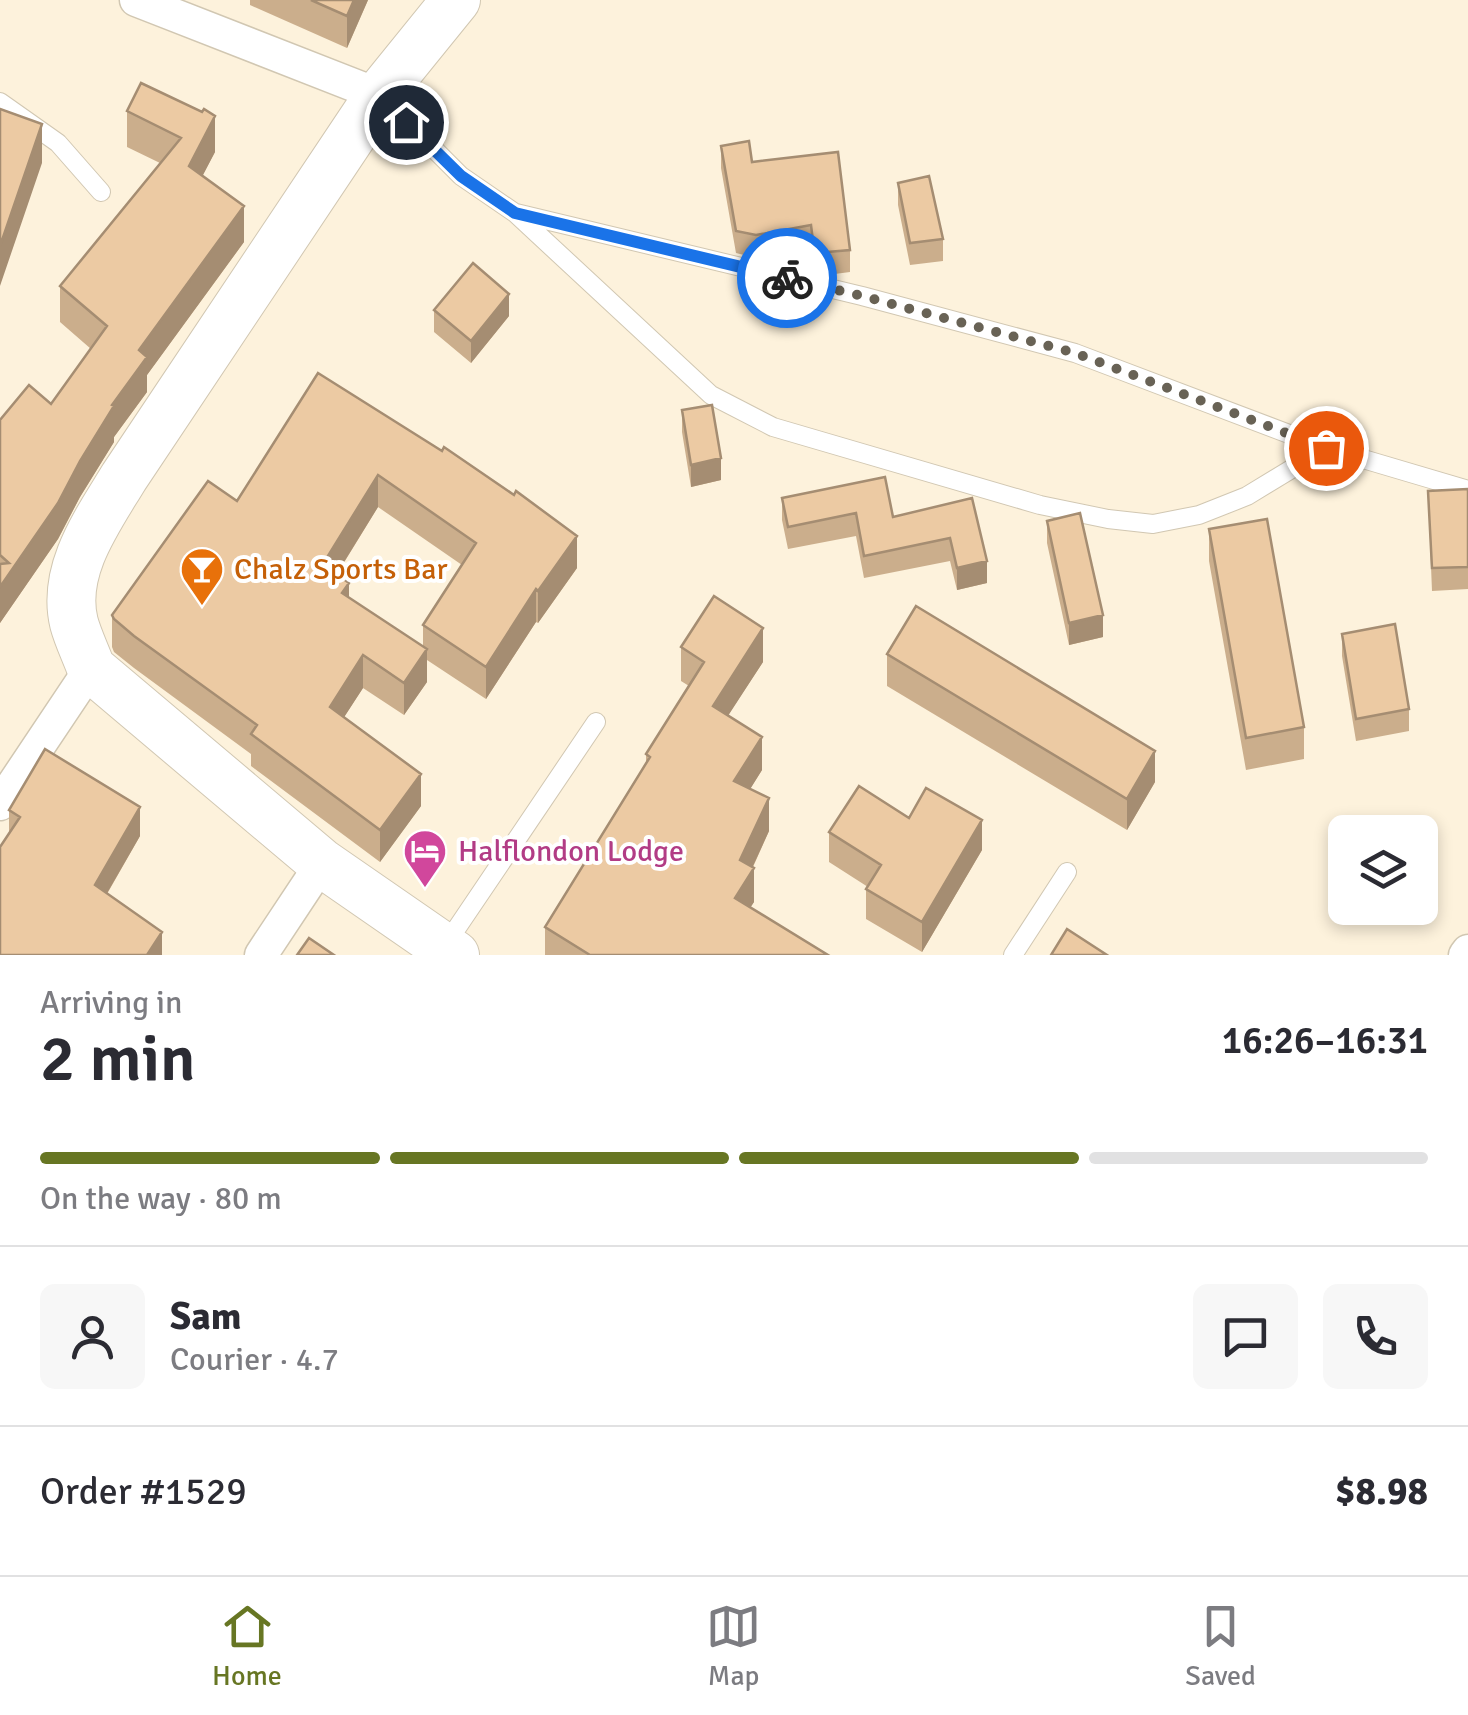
<!DOCTYPE html>
<html lang="en">
<head>
<meta charset="utf-8">
<style>
	:root { --surface:#fff; --page:#f7f7f7; --text:#2b2b33; --muted:#7c7c81; --line:#e1e1e2; --accent:#677623 }
	body { margin:0; font-family:Signika,sans-serif; background:var(--page); color:var(--text); height:100vh; display:flex; flex-direction:column; font-size:38px; white-space:nowrap }
	* { box-sizing:border-box; margin:0 }
	p { font-size:32px; color:var(--muted) }
	.icon { flex:none; width:55px; height:55px; fill:none; stroke:currentColor; stroke-width:2; stroke-linecap:round; stroke-linejoin:round }
	.map { position:relative; height:955px; overflow:hidden }
	.sheet { display:flex; flex-direction:column; background:var(--surface); flex:1 }
	.sheet>* { flex:none }
	.fabs { position:absolute; left:1328px; top:815px; display:grid; gap:20px }
	.fabs a { display:grid; place-items:center; width:110px; height:110px; border-radius:15px; background:var(--surface); box-shadow:0 5px 15px #0003; font-size:50px }
	.pin { position:absolute; display:grid; place-items:center; width:85px; height:85px; color:#fff; margin:-42px; border:5px solid #fff; border-radius:50%; box-shadow:0 2px 10px #0007 }
	.courier { position:absolute; display:grid; place-items:center; width:100px; height:100px; margin:-50px; border:8px solid #1a73e8; border-radius:50%; background:#fff; color:#222; box-shadow:0 2px 12px #0007 }
	.head em { font-style:normal; font-weight:600 }
	.head div { display:flex; flex-direction:column-reverse }
	.head { display:flex; align-items:center; justify-content:space-between; height:170px; padding:0 40px }
	h1 { font-size:65px; font-weight:600; line-height:75px }
	.bar { display:grid; grid-template-columns:repeat(4,1fr); gap:15px 10px; align-content:center; height:120px; padding:0 40px }
	.bar i { height:12px; border-radius:8px; background:var(--line) }
	.bar .on { background:var(--accent) }
	.bar p { grid-column:span 4 }
	.line { display:flex; align-items:center; gap:25px; padding:0 40px; border-top:2px solid var(--line) }
	.line div { flex:1 }
	.round { display:grid; place-items:center; flex:none; width:105px; height:105px; border-radius:15px; background:var(--page) }
	.tabs { display:flex; justify-content:space-around; align-items:center; height:140px; border-top:2px solid var(--line); background:var(--surface); font-size:28px; color:var(--muted) }
	.tabs a { display:grid; justify-items:center; gap:5px }
	.tabs .on { color:var(--accent) }
	.map>svg:first-child { display:block }
</style>
</head>
<body>
<div class="map">
<svg width="1468" height="955" viewBox="0 0 1468 955">
	<rect width="100%" height="100%" fill="#fdf2dc"/>
	<g fill="none" stroke-linecap="round" stroke-linejoin="round">
		<g stroke="#d1c7b2" stroke-width="20">
			<path id="lane" d="M380,95L461,176L515,213L711,395L773,427L1040,505L1108,519L1153,524L1199,515L1247,496L1326,448
				M0,102L58,143L101,192
				M516,213L862,296L1075,353L1326,448L1468,490
				M444,947L596,722
				M1013,955L1067,872"/>
		</g>
		<g stroke="#d1c7b2" stroke-width="35">
			<path id="street" d="M136,0L379,95
				M0,804L91,668
				M261,955L322,863
				M1465,955L1468,951"/>
		</g>
		<g stroke="#d1c7b2" stroke-width="50">
			<path id="secondary" d="M455,955L322,863L91,668C86,654 78,638 74,623C61,570 98,520 124,477L379,95L456,0"/>
		</g>
		<use href="#lane" stroke="#fff" stroke-width="18"/>
		<use href="#street" stroke="#fff" stroke-width="32"/>
		<use href="#secondary" stroke="#fff" stroke-width="48"/>
	</g>
	<path fill="#cbae8c" fill-rule="evenodd" d="M250,0H368L347,48L250,5Z
		M127,111L215,152L202,176L244,242L147,375V392L114,437V442L80,497L58,539L0,623V420L51,404L91,349L60,322V286L160,163L127,147Z
		M721,146L752,162L850,250V272L827,275L814,272L811,247L756,258L736,253L721,168Z
		M898,183L943,239V261L910,265L898,205Z
		M434,310L509,316L471,363L434,332Z
		M318,373L577,568L538,623L536,622L486,699L427,660V682L404,715L363,688L344,717L421,806L380,862L251,766V754L134,668L114,652L112,647V615L237,501ZM378,507L462,565L423,625V646L349,598L337,574Z
		M682,410L721,480L691,487L682,432Z
		M1468,489V589L1432,591L1428,491Z
		M782,498L893,517L972,498L987,583L957,590L950,561L864,578L856,536L788,549L782,520Z
		M1047,521L1103,637L1069,645L1047,543Z
		M1209,529L1304,727V759L1246,770L1209,561Z
		M1342,634L1409,709V731L1356,741L1342,656Z
		M681,647L763,662L728,715L762,770L750,789L769,831L753,867L754,902L750,907L828,955H545V927L646,763V754L689,686L681,681Z
		M887,654L1155,782L1127,830L887,686Z
		M9,810L140,836L107,894L162,955L9,834Z
		M909,818L982,850L922,952L866,919V889L868,887L829,862V832Z"/>
	<path fill="#a58d72" d="M354,0H368L347,48V16Z
		M215,116V152L189,202V166Z
		M42,124V163L0,286V246Z
		M244,206V242L147,375V392L114,437V442L80,497L58,539L0,623V587L80,461L112,405L139,350Z
		M509,294V316L471,363V341Z
		M721,458V480L691,487V465Z
		M378,475V507L323,596V564Z
		M577,536V568L538,623V591Z
		M987,561V583L957,590V568Z
		M349,583V615L342,593Z
		M536,589V622L486,699V667Z
		M1103,615V637L1069,645V623Z
		M763,628V662L713,739V706Z
		M427,649V682L404,715V683Z
		M363,655V688L330,739V707Z
		M762,737V770L734,815V781Z
		M1155,751V782L1127,830V799Z
		M421,774V806L380,862V830Z
		M769,798V831L747,879L754,868V902L735,932V898L740,860Z
		M140,807V836L95,914V885Z
		M982,820V850L922,952V922Z
		M162,932V955H147Z"/>
	<path fill="#eccaa3" stroke="#a58d72" stroke-width="2.5" d="M311,0H354L347,16Z
		M141,83L202,112L204,109L215,116L189,166L244,206L139,350L147,357L112,405L114,406L80,461L58,503L0,587V564L9,563L0,555V420L29,385L51,404L107,326L60,286L181,138L127,111Z
		M0,109L42,124L0,246Z
		M749,141L752,162L838,152L850,250L827,252L814,249L811,225L756,235L736,231L721,146Z
		M929,176L943,239L910,243L898,183Z
		M473,263L509,294L471,341L434,310Z
		M318,373L442,451L444,447L514,495L516,491L577,536L538,591L536,589L486,667L423,625L476,543L378,475L323,564L349,583L342,593L427,649L404,683L363,655L330,707L421,774L380,830L251,734L257,725L134,636L114,619L112,615L208,481L237,501Z
		M712,405L721,458L691,465L682,410Z
		M885,477L893,517L972,498L987,561L957,568L950,538L864,556L856,513L788,527L782,498Z
		M1468,489V567L1432,568L1428,491Z
		M1080,513L1103,615L1069,623L1047,521Z
		M1267,519L1304,727L1246,738L1209,529Z
		M714,596L763,628L713,706L762,737L734,781L769,798L740,860L754,868L735,898L828,955H590L545,927L650,757L646,754L704,662L681,647Z
		M916,606L1155,751L1127,799L887,654Z
		M1395,624L1409,709L1356,719L1342,634Z
		M45,749L140,807L95,885L162,932L147,955H0V847L20,817L9,810Z
		M859,786L909,818L926,788L982,820L922,922L866,889L881,865L829,832Z
		M1067,929L1107,955H1051Z
		M309,938L334,955H297Z"/>
	<g fill="none" stroke-linecap="round" stroke-linejoin="round">
		<path stroke="#686255" stroke-width="10" stroke-dasharray="0 18" d="M787,278L862,296L1075,353L1326,448"/>
		<path stroke="#1a73e8" stroke-width="12" d="M406,122L461,176L515,213L787,278"/>
	</g>
	<defs>
		<g id="bar-pin" transform="scale(2.25)"><path d="M0 17L-7.5 6A9.5 9.5 0 1 1 7.5 6Z" fill="#e8710a" stroke="#fff"/><path d="M-6-5H6L.8 .8V4.5H3.5V6h-7V4.5H-.8V.8Z" fill="#fff"/></g>
		<g id="hotel-pin" transform="scale(2.25)"><path d="M0 17L-7.5 6A9.5 9.5 0 1 1 7.5 6Z" fill="#d1479c" stroke="#fff"/><path d="M-6-4.5h1.5V1H6V5H4.5V3h-9V5H-6ZM-4 0a1.8 1.8 0 1 1 3.6 0ZM.5 0V-2.5h3Q6-2.5 6 0Z" fill="#fff"/></g>
	</defs>
	<g fill-rule="evenodd">
		<use href="#bar-pin" x="202" y="569"/>
		<use href="#hotel-pin" x="425" y="851"/>
	</g>
	<g text-anchor="middle" dominant-baseline="central" stroke-width="8" stroke-linejoin="round" paint-order="stroke">
		<g font-size="30" fill="#c56008" stroke="#fff" text-anchor="start">
			<text x="234" y="569">Chalz Sports Bar</text>
		</g>
		<g font-size="30" fill="#b23c85" stroke="#fff" text-anchor="start">
			<text x="458" y="851">Halflondon Lodge</text>
		</g>
	</g>
</svg>
<div class="fabs">
<a><svg class="icon" aria-label="layers" viewBox="0 0 24 24"><path d="M12 4l9 5-9 5-9-5zM3 14l9 5 9-5"/></svg></a>
</div>
<div class="pin" style="left:1326px;top:448px;background:#ea580c"><svg class="icon" aria-label="bag" viewBox="0 0 24 24"><path d="M5 8h14l-1 12H6zM9 8a3 3 0 0 1 6 0"/></svg></div>
<div class="pin" style="left:406px;top:122px;background:#1f2937"><svg class="icon" aria-label="home" viewBox="0 0 24 24"><path d="M3 11l9-7 9 7M6 9v11h12V9"/></svg></div>
<div class="courier" style="left:787px;top:278px"><svg class="icon" aria-label="bike" viewBox="0 0 24 24"><circle cx="6" cy="16" r="4"/><circle cx="18" cy="16" r="4"/><path d="M6 16l4-8h5l3 8M10 8l3 8H6M13 5h3"/></svg></div>
</div>
<section class="sheet">
<div class="head"><div><h1>2 min</h1><p>Arriving in</p></div><em>16:26–16:31</em></div>
<div class="bar"><i class="on"></i><i class="on"></i><i class="on"></i><i></i><p>On the way · 80 m</p></div>
<div class="line" style="height:180px"><a class="round"><svg class="icon" aria-label="person" viewBox="0 0 24 24"><circle cx="12" cy="8" r="4"/><path d="M4 21q1-7 8-7t8 7"/></svg></a><div><b>Sam</b><p>Courier · 4.7</p></div><a class="round"><svg class="icon" aria-label="chat" viewBox="0 0 24 24"><path d="M4 5h16v11H9l-5 4z"/></svg></a><a class="round"><svg class="icon" aria-label="phone" viewBox="0 0 24 24"><path d="M5 4h4l2 5-3 2q2 4 5 5l2-3 5 2v4C11 20 4 13 5 4z"/></svg></a></div>
<div class="line" style="height:130px"><div>Order #1529</div><b>$8.98</b></div>
</section>
<nav class="tabs">
<a class="on"><svg class="icon" aria-label="home" viewBox="0 0 24 24"><path d="M3 11l9-7 9 7M6 9v11h12V9"/></svg>Home</a>
<a><svg class="icon" aria-label="map" viewBox="0 0 24 24"><path d="M3 6l6-2 6 2 6-2v14l-6 2-6-2-6 2zM9 4v14M15 6v14"/></svg>Map</a>
<a><svg class="icon" aria-label="saved" viewBox="0 0 24 24"><path d="M7 4h10v16l-5-4-5 4z"/></svg>Saved</a>
</nav>
</body>
</html>
